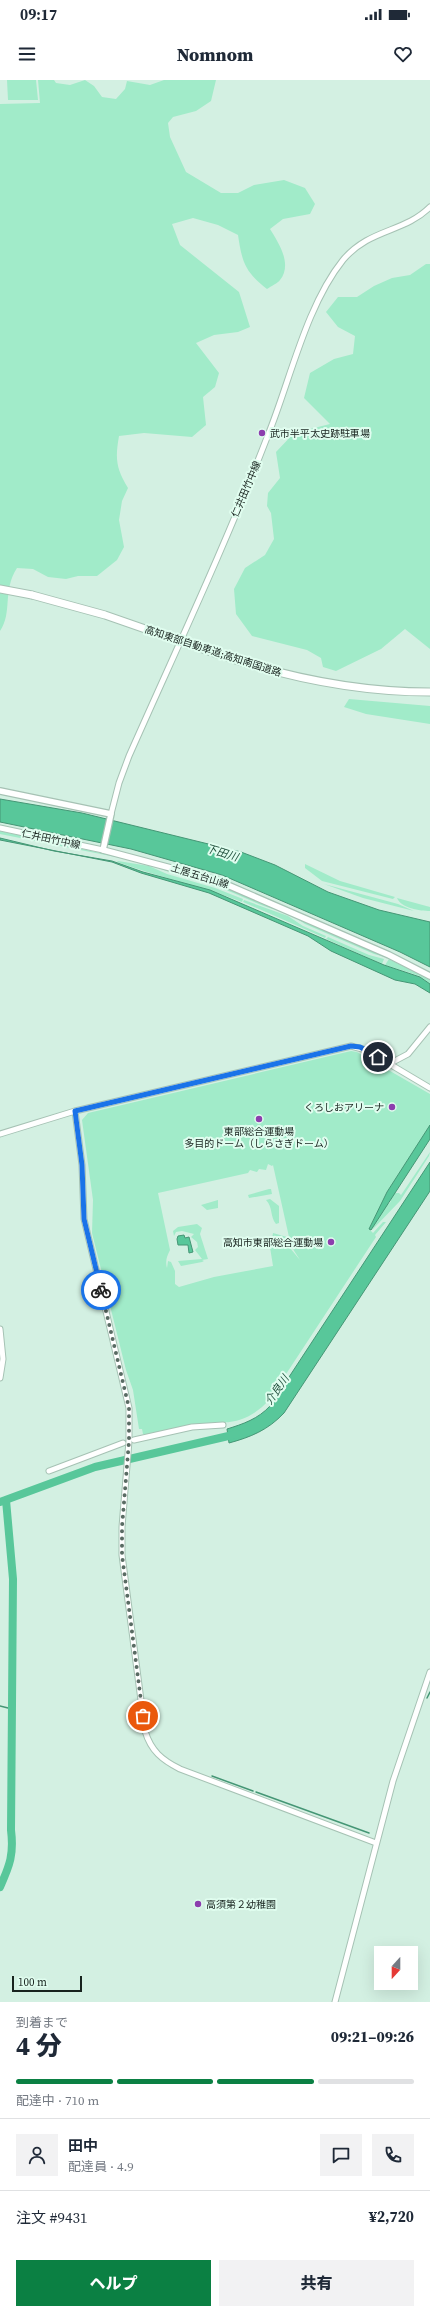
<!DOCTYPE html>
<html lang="ja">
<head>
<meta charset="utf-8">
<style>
	:root { --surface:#fff; --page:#f2f2f3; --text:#1f2937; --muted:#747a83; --line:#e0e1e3; --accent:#0b8043 }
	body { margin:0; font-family:"Source Serif 4","Noto Sans JP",serif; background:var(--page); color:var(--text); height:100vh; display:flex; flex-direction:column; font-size:15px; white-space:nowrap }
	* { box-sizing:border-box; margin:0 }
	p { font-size:13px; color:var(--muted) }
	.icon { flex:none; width:22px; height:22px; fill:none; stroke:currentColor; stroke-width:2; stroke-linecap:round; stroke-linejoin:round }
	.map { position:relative; height:1922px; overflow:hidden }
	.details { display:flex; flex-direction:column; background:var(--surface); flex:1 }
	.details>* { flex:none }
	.needle { width:26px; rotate:201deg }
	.controls { position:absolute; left:374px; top:1866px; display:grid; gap:8px }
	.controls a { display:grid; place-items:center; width:44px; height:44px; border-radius:0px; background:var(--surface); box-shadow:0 4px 16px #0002; font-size:20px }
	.scale { position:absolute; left:12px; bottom:10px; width:70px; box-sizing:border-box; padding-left:4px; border:2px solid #18231e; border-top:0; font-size:11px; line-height:14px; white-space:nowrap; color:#18231e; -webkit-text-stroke:3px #e0fdef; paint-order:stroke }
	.pin { position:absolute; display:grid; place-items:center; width:34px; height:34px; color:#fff; margin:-17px; border:2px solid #fff; border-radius:50%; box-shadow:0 1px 4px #0007 }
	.courier { position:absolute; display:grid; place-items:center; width:40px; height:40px; margin:-20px; border:3px solid #1a73e8; border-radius:50%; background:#fff; color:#222; box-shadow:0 1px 5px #0007 }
	.overview em { font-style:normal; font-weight:800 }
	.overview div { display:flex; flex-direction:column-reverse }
	.overview { display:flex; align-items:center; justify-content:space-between; height:68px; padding:0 16px }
	h1 { font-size:26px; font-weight:800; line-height:30px }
	.bar { display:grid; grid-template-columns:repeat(4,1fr); gap:6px 4px; align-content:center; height:48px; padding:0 16px }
	.bar i { height:5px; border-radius:3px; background:var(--line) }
	.bar .selected { background:var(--accent) }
	.bar p { grid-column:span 4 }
	.line { display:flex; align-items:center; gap:10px; padding:0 16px; border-top:1px solid var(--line) }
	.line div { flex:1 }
	.round { display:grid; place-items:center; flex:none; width:42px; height:42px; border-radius:0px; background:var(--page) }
	.primary-button { display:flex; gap:8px; margin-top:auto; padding:8px 16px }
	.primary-button a { flex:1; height:46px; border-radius:0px; background:var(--accent); color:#fff; font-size:16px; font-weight:800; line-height:46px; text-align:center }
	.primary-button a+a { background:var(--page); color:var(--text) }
	.status { display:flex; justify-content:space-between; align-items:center; height:28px; padding:0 20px; background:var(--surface); direction:ltr }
	.status svg { height:11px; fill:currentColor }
	header { display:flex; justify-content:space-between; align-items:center; height:52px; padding:0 16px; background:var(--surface); font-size:18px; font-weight:800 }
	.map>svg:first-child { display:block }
</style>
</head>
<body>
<div class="status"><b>09:17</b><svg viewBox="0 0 49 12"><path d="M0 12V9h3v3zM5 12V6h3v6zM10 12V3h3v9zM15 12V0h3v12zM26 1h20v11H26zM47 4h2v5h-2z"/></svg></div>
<header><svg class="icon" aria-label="menu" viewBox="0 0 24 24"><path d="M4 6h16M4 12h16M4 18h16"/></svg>Nomnom<svg class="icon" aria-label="heart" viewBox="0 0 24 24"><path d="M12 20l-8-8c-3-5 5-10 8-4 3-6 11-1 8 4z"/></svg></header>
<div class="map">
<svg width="430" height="1922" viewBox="0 0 430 1922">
	<rect width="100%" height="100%" fill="#d3f0e2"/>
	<path fill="#a1ebc9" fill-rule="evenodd" d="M7,0H36L38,20H8Z
		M38,0H54L56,3L70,5L85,0L94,6L102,17L116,19L125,9L127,1L150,5L164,0H216L211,21L196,31L173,37L168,43L170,57L186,92L221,113H238L254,105L284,100L305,108L315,124L310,134L283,139L270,149C278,162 293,184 280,200C278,203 271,206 267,209C245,192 242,182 238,155L218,145L193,138L172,144L180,165L239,212L250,247L238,252L214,255L196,263L219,293L215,307L203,317L206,345L192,357L144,353L119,356C115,379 116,388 128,408L122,421L119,440L124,467L117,480L97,496H78L66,499L48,497L33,489L17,488C2,511 13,532 0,551V24L40,23Z
		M426,184H430V569L405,549L381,569L336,591L323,587L321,578L307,570L252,556L236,534L234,509L245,488L265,475L274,459L271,433L267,426L268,413L280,398L276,372L294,353L330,344L304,318L310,293L334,279L353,274L355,256L338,247L326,232L338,217H357L374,206L392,198L410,195Z
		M349,619L430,626V644L366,634L344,627Z
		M0,751L146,783L0,754Z
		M118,781L149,786L167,794L215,808L243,819L242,822C201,806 158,797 117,782Z
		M150,784L224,805L281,831C262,827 244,817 226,810C201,801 174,796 150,784Z
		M305,784L340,801L395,817L393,819L322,801L305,788Z
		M324,804L398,824L414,831L363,818Z
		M397,818L430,827V831C420,831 401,828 397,818Z
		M244,820L288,836L303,846L326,856L325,858L243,822Z
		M290,834L381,875L385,877L374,874L305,844Z
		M328,857L369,875L384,879L382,884L326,859Z
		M389,879L430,900V904L420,896L385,885Z
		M351,971L357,972L430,1014V1046L387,1112L369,1149L373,1153L383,1142H386L375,1155L376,1157L269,1320C257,1334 238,1344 219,1342L150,1354H143L142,1349H139L133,1310L126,1290L92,1153L93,1120L82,1040L88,1033ZM268,1084L272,1086L273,1085L291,1166L300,1180L290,1168L287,1157L273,1153L272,1159L269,1161L273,1186L214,1197L179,1207L175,1204V1191L171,1182L168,1181L167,1188C165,1181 167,1176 170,1170L158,1113L248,1093L250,1090L257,1092L259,1089L266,1090Z
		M430,1072L429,1076L400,1121L372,1150L382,1127L390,1123L393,1113H399L401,1115Z
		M269,1109H271L272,1114L249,1118L248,1115Z
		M270,1119L279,1126V1143L276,1144C270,1137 273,1127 266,1120Z
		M218,1120V1128L207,1130L201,1125Z
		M197,1144L202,1148L200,1154L208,1179L202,1180L204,1181L202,1182L181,1186L178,1181L202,1179L195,1170L198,1167L197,1162L191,1157L194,1154L182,1151L176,1152L174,1156L173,1151L178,1147Z"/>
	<path fill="#58c79a" stroke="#459675" d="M0,719L82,733L241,772L275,785L328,812L379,830L430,842V887L400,872L222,795L131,769L0,742Z
		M0,758L54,771L112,781L143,792L210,810L384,885L420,897L430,904V913L415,904L395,900L331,871L308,856L209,813L141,793L112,782L0,760Z
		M430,1045V1059L371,1150L369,1149L387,1112Z
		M430,1082V1111L284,1333C268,1350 251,1357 229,1363L227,1349C243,1344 258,1339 270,1326Z
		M184,1155L185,1158L189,1157L193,1172L189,1173L188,1165H178L177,1159L178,1156Z"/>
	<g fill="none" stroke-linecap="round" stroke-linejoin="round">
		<path stroke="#459675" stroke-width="1.5" d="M427,1618L430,1612
			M0,1626L12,1629
			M212,1696L253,1711
			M256,1712L369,1753"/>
		<path stroke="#58c79a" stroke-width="8" d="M0,1422L95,1387L237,1354
			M0,1807C10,1785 14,1774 11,1750L13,1499L6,1420"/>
		<g stroke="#a6c2b4" stroke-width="7">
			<path id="secondary" d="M111,734L119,703L129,676C176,570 226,464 268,355C290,301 306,226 343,180C370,148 404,153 430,127
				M0,748L103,770
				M389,984L408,974L430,947
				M75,1031L82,1085L84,1139L129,1328V1361L122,1447V1475L145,1651C151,1671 162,1680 180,1689L376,1763
				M0,1054L75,1031L351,966L366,970L430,1008
				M0,1249L3,1279L0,1298
				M134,1360L192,1347L223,1345
				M49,1391L123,1363
				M335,1922L393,1701L430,1592"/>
		</g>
		<g stroke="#a6c2b4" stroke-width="8">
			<path id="primary" d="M0,711L111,734L103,770L216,800L389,875L430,896"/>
		</g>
		<g stroke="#a6c2b4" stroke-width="9">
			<path id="highway" d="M0,509L32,515
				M220,575C289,598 357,612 430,612"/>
		</g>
		<use href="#secondary" stroke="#fff" stroke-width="5"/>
		<use href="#primary" stroke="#fff" stroke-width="5.5"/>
		<use href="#highway" stroke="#fff" stroke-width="7"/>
		<g stroke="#a6c2b4" stroke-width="9" stroke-linecap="butt">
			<path id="highway-bridge" d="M32,515L105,535L220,575"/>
		</g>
		<use href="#highway-bridge" stroke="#fff" stroke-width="7"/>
	</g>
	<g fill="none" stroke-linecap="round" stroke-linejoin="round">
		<path stroke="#596b63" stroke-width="4" stroke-dasharray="0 7.2" d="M101,1210L129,1328V1361L122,1447V1475L143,1636"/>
		<path stroke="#1a73e8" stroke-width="5" d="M101,1210L84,1139L82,1085L75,1031L351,966L360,967L378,977"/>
	</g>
	<g fill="#8c3eae" stroke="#e0fdef" stroke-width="1.5">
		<circle cx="262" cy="353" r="4"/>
		<circle cx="392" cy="1027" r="4"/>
		<circle cx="259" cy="1039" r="4"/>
		<circle cx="331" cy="1162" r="4"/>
		<circle cx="198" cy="1824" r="4"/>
	</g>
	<g text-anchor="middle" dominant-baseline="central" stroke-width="4" stroke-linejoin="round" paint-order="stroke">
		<g font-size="10" fill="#18231e" stroke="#e0fdef" text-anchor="start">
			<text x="270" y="353">武市半平太史跡駐車場</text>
			<text x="384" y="1027" text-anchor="end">くろしおアリーナ</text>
			<text x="259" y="1051" text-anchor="middle">東部総合運動場<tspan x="259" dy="12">多目的ドーム（しらさぎドーム）</tspan></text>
			<text x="323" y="1162" text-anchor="end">高知市東部総合運動場</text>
			<text x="206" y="1824">高須第２幼稚園</text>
		</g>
		<g font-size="10" fill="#18231e" stroke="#e0fdef">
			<text transform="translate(246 409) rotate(-67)">仁井田竹中線</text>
			<text transform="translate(213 571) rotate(18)">高知東部自動車道;高知南国道路</text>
			<text transform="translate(51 759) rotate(12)">仁井田竹中線</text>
			<text transform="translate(200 796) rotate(17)">土居五台山線</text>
		</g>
		<g font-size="11" font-style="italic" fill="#255340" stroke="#e0fdef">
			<text transform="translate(222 773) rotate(17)">下田川</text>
			<text transform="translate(277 1310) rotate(-55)">介良川</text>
		</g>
	</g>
</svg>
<div class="controls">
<a><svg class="needle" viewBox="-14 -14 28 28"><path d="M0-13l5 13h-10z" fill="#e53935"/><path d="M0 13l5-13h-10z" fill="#747a83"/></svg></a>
</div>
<div class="scale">100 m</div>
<div class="pin" style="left:143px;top:1636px;background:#ea580c"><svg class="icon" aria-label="bag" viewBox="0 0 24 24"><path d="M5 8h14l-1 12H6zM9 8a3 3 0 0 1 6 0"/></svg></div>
<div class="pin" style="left:378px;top:977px;background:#1f2937"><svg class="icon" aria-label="home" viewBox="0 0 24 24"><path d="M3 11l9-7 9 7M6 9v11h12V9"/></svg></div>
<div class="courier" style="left:101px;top:1210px"><svg class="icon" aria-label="bike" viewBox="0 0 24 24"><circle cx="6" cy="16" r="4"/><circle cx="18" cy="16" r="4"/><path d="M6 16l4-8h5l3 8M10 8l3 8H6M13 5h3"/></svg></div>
</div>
<section class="details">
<div class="overview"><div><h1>4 分</h1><p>到着まで</p></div><em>09:21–09:26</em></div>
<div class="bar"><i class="selected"></i><i class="selected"></i><i class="selected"></i><i></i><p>配達中 · 710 m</p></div>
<div class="line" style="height:72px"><a class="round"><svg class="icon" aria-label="person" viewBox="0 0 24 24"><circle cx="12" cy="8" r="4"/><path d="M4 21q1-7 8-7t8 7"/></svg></a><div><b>田中</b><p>配達員 · 4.9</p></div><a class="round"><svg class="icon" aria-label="chat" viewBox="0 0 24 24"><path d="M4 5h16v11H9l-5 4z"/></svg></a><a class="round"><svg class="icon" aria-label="phone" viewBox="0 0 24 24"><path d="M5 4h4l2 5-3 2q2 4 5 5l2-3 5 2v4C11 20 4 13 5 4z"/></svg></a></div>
<div class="line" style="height:52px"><div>注文 #9431</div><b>¥2,720</b></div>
<div class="primary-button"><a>ヘルプ</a><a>共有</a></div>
</section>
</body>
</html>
